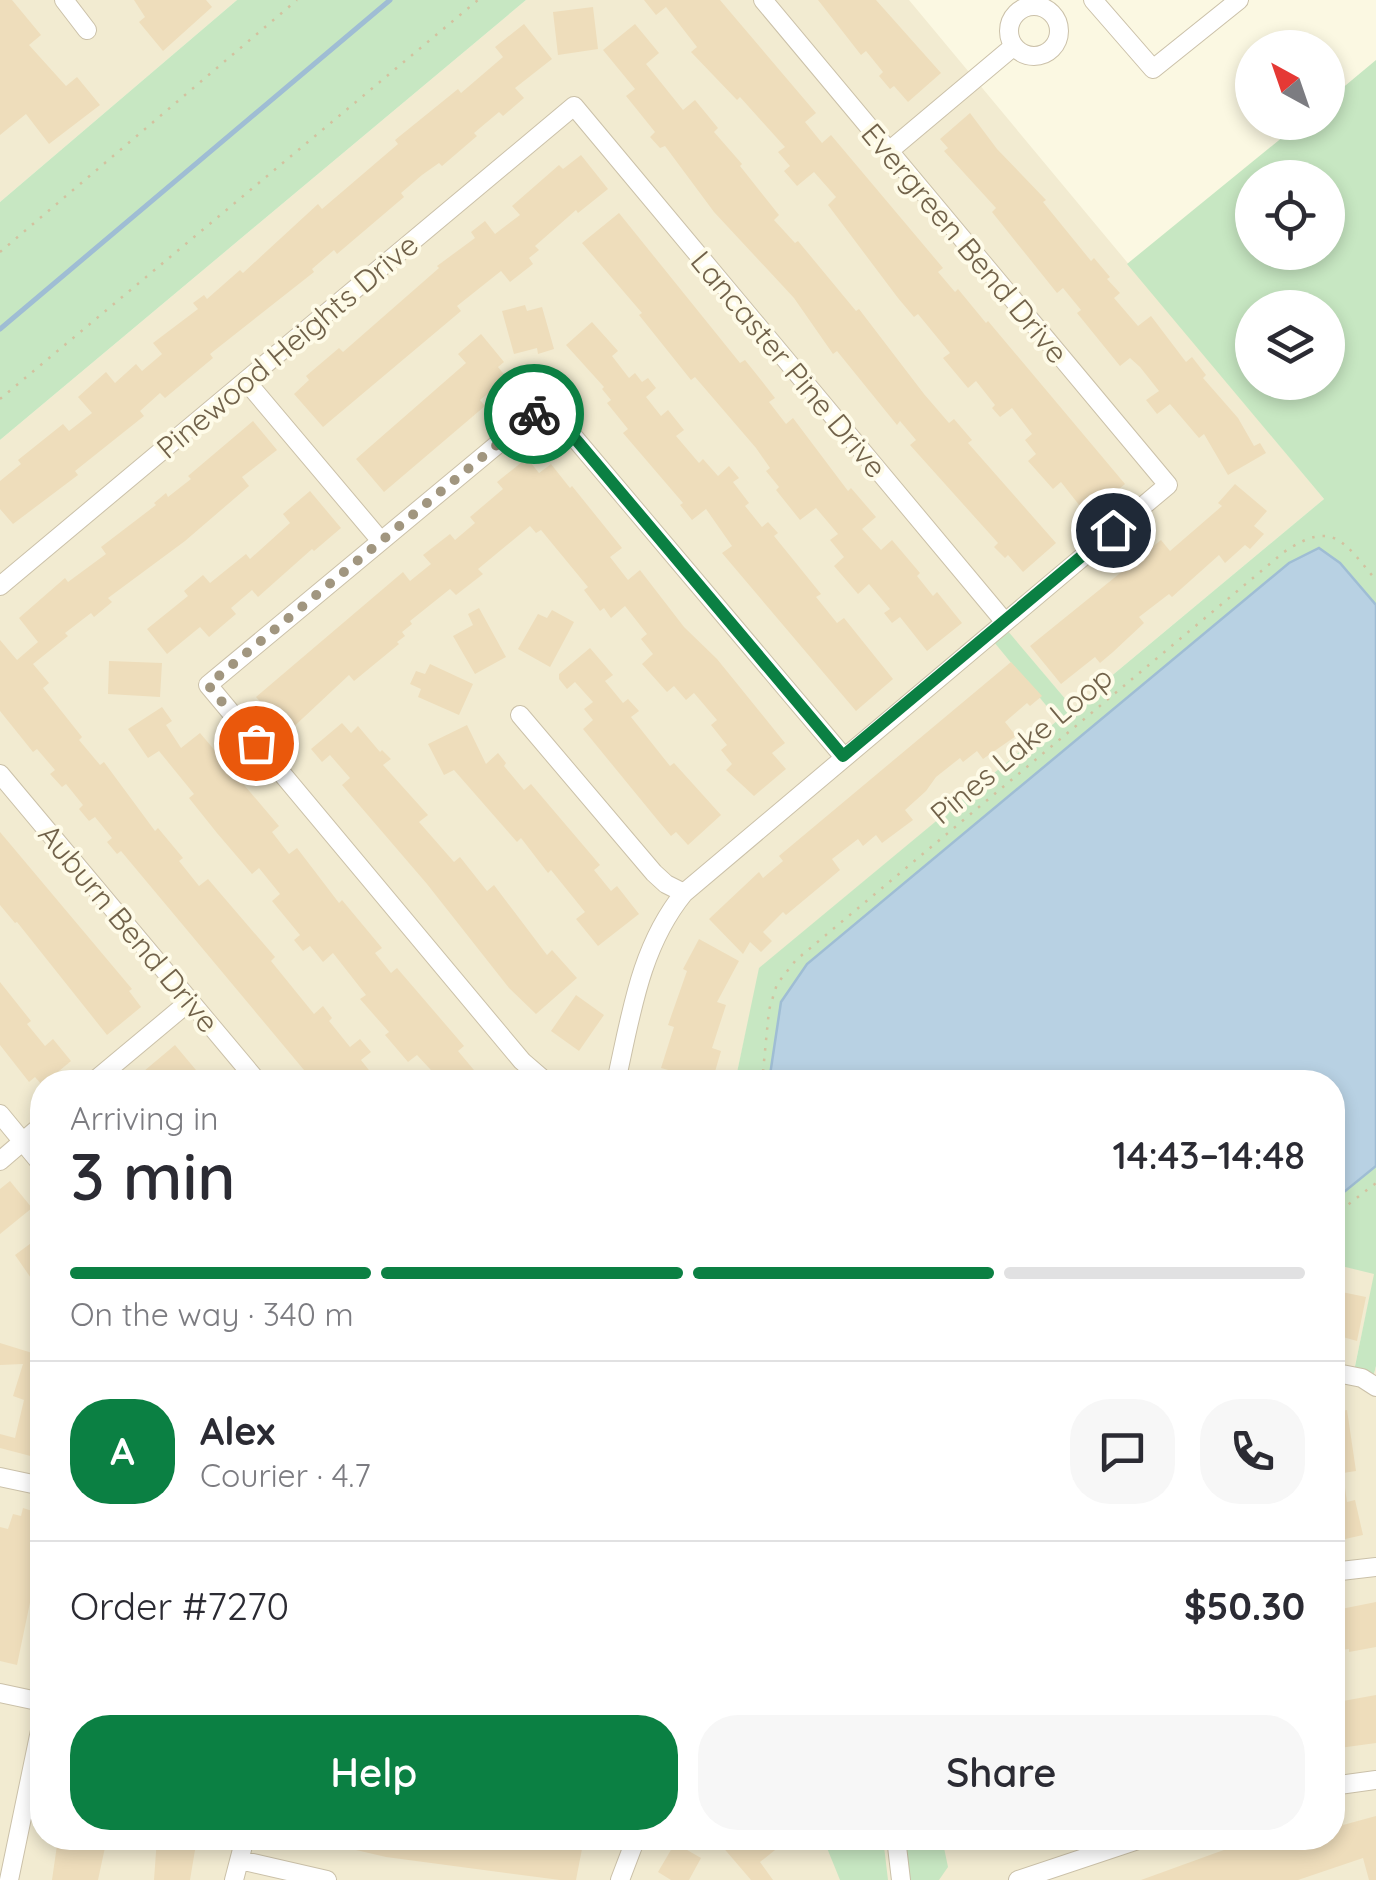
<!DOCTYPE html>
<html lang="en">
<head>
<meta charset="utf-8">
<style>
	:root { --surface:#fff; --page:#f7f7f7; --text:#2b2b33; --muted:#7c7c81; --line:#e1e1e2; --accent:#0b8043 }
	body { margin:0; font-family:Quicksand,sans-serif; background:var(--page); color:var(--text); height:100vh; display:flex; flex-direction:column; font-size:38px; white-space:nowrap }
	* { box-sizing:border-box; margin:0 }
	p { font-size:32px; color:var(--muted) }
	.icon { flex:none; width:55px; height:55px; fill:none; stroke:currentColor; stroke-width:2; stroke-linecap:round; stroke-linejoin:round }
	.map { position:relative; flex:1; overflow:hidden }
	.drawer { position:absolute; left:30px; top:1070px; width:1315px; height:780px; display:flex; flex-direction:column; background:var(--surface); border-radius:40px; box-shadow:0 5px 15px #0003 }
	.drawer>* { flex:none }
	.needle { width:65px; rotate:320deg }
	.buttons { position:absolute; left:1235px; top:30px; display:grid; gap:20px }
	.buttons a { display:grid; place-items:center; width:110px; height:110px; border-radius:50%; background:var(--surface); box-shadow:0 5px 15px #0003; font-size:50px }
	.pin { position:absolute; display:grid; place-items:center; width:85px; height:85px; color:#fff; margin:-42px; border:5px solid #fff; border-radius:50%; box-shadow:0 2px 10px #0007 }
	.courier { position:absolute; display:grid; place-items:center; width:100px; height:100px; margin:-50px; border:8px solid #0b8043; border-radius:50%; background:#fff; color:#222; box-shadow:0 2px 12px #0007 }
	.head em { font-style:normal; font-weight:600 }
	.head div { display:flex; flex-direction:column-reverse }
	.head { display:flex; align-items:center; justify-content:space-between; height:170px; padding:0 40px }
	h1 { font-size:65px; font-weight:600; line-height:75px }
	.bar { display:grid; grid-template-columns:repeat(4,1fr); gap:15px 10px; align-content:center; height:120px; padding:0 40px }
	.bar i { height:12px; border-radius:8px; background:var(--line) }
	.bar .on { background:var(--accent) }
	.bar p { grid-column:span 4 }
	.line { display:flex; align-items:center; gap:25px; padding:0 40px; border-top:2px solid var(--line) }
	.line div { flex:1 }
	.round { display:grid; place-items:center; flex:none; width:105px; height:105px; border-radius:40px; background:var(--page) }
	.button { display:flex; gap:20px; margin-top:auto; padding:20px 40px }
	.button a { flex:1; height:115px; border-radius:40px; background:var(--accent); color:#fff; font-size:40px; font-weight:600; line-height:115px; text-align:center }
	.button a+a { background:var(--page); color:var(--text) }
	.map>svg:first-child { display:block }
</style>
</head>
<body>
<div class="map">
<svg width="1376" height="1880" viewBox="0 0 1376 1880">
	<rect width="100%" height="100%" fill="#fbf8e2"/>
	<path fill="#f2ebd1" d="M0,0H237L0,202Z
		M526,0H909L1324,499L1073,708L1007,631L995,642L1058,720L760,968L735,1082H682L631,1071L628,1082H42V1838H1332L1333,1264L1375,1273L1354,1370L1373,1378L1376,1366V1880H0V440Z"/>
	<path fill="#c7e7c2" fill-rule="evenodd" d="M237,0H526L0,440V202Z
		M1376,60V1366L1373,1378L1354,1371L1374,1274L1333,1264L1332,1082H735L759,968L1058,720L994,642L1007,630L1073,708L1324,499L1127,264L1300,123L1328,122V100ZM1252,178H1328V252H1252ZM1252,308H1328V382H1252Z
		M830,1838H883L888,1880H840L827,1848Z
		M905,1838H942L948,1867L939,1880H909Z"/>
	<path fill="#b8d1e3" stroke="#9fbdd4" stroke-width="2.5" d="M1319,548L1340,563L1376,605V1166L1333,1201L1332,1082H773L770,1075L781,1002L807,964L1289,563Z"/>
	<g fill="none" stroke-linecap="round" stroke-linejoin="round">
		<path stroke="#9fbdd4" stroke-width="5" d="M0,329L390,0"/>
	</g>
	<path fill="#edb" d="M0,0H12L41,35L29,45L66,86L77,77L100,105L49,144L26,114L0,135Z
		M134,0H206L212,7L163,51L139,22L145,17Z
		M644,0H720L816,113L805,122L822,143L831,135L943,268L938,272L955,292L958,289L986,323L988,321L1125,484L1087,515L1061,482L1053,489L1028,461L1036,454L1025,440L1032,434L1012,408L1000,417L992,408L995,405L976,381L968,388L943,358L950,353L918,314L914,317L898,298L828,205L836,197L814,172L797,186L784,171L790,166L778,152L785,147L740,97L737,100L691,52L697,47L666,7L656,15Z
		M818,0H876L941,73L908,102L894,86L890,89L879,76L883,72L866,51L861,55Z
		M593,7L598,49L558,55L553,12Z
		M524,24L552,59L515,88L524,98L503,116L499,112L474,133L477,136L442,166L439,163L422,175L401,193L404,197L337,254L334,250L312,269L314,272L210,354L213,358L165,398L160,393L140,411L144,416L75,471L78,475L13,524L0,509V481L21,464L18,460L63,424L69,431L92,413L78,397L106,372L115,383L136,364L142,371L162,354L153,343L198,309L193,303L204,295L207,299L240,270L243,273L318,204L322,209L398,144L395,140L458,89L461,93L503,57L495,47Z
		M635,24L659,53L646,64L683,110L695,100L718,128L714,132L742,164L740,166L779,215L774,220L795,243L798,241L856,311L859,309L924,394L949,423L954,419L972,440L968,443L1056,543L1023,572L1008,555L1005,558L994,547L998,543L910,445L916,440L900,421L897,425L837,351L833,354L794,298L714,212L665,146L660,148L650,137L655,132L626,96L635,89L603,50Z
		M970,113L997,149L1046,200L1043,202L1091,261L1094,258L1110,277L1107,279L1120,293L1114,298L1138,326L1151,316L1186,362L1192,357L1206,375L1203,378L1238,418L1254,446L1260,443L1266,453L1228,475L1204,434L1199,438L1170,404L1157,414L1146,400L1159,391L1140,367L1130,358L1120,366L1077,313L1081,310L1063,288L1057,293L992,212L996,208L944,151L948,148L940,139Z
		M581,155L608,189L578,213L576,210L535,246L539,250L529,258L533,264L510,282L501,271L457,306L461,311L323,427L294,394L309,380L306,376L339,348L343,352L439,268L437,266L475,238L471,232L485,221L495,234L520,215L512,206L559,165L563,169Z
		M619,213L740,363L745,360L761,380L775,398L769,402L786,424L793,418L848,491L851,488L876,517L862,529L881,550L892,540L920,573L917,576L933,596L937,592L962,623L927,651L900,617L892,623L884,613L890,609L869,584L858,594L834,566L844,557L830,540L838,534L816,508L800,520L776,490L779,487L766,471L770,468L756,448L695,377L691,380L639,315L642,313L582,243Z
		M525,305L527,311L542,307L554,349L538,354L537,348L514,354L502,311Z
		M592,322L618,351L612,356L629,378L635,373L642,382L648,378L656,388L646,397L661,416L668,410L684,430L676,436L699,463L703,459L718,476L729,466L739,478L733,482L749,503L745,506L762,527L768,522L778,533L774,536L821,594L816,597L837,623L844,618L893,679L856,711L722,553L732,546L706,509L692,520L680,505L683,503L623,433L628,429L607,403L611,400L602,389L604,387L566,345Z
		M481,334L504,362L498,367L507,378L480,400L485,406L384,492L356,459L466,363L458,354Z
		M253,421L277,450L242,477L249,486L185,541L108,598L112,602L94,617L91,613L65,633L68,636L33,664L49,683L43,688L82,737L79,740L100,765L104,762L155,831L158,828L183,858L179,861L199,886L208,879L275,957L271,961L314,1014L323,1006L332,1018L329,1021L350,1047L360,1039L371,1052L361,1060L372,1074L367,1077L372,1082H314L121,851L117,854L107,842L112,838L95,817L89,821L79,809L83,805L66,784L62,787L50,774L55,770L37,749L33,752L0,711V640L17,660L38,642L19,618L65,578L68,582L106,554L101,547L156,505L154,503L166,493L168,497L191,479L188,476Z
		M527,458L539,473L551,464L570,488L572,486L622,548L610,557L628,580L640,570L684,627L717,659L785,743L772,753L786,769L754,796L726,770L732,764L721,750L727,745L711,725L717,720L694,693L686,700L674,686L667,692L642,664L653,654L641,639L647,634L625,606L611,618L604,608L600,611L584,590L588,587L541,530L536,533L530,526L478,569L483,574L456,595L450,589L410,621L412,624L402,632L405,636L397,642L399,644L354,681L349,675L287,733L256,697L403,572L410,581L431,564L423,555L450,534L455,540L475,523L470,517L503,489L497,482Z
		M1235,484L1267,511L1254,526L1264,534L1250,549L1245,545L1225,563L1219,555L1172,597L1169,594L1139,617L1144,623L1113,652L1100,663L1095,657L1061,684L1030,646L1161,540L1170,551L1222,506L1218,503Z
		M310,491L341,528L314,551L312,549L258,597L252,590L231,608L236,614L209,637L200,627L167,654L147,629L188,596L184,591L203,575L210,583L246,554L250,559L290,523L283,514Z
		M479,608L506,657L475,674L453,636L473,625L468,614Z
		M552,610L574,622L550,667L518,649L538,614L547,618Z
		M590,648L613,675L605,681L623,703L628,699L639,711L631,717L670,766L674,763L721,815L688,845L676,832L671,836L660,823L583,729L593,720L584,709L593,702L575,682L567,689L559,679V674Z
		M109,661L162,663L160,697L108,694Z
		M1011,662L1042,696L1030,706L1027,703L1005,722L1016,736L983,759L977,751L963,762L960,758L936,777L926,791L905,810L913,820L882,843L876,835L863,846L858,839L832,859L840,870L786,915L783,912L763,932L772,941L761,952L750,942L743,954L709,919L759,872L763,878L783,861L779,856Z
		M430,664L473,684L459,715L418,697L421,689L410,684L416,671L425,674Z
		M162,707L172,721L166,725L181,748L200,733L279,826L272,832L289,854L297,848L339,903L342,900L382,948L375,953L391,973L397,968L464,1046L458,1051L484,1082H442L417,1055L408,1062L385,1035L389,1032L360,999L366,995L333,953L323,962L310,946L303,951L294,940L300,935L272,901L280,894L259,868L252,874L217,833L189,798L194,794L159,751L148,758L128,729Z
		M342,723L351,733L358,726L380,752L382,750L391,759L383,765L428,815L419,822L454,862L460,857L487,891L494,885L547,955L552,950L577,978L536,1014L509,988L427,884L342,785L350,778L330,755L322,762L311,749Z
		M467,725L486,764L498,753L506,763L504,766L524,790L531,784L600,865L594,870L611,891L617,886L639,914L598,946L576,919L585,912L551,870L548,873L521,838L517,842L454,770L444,775L428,744Z
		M0,832L132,989L129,991L141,1007L107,1035L17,922L15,923L0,905Z
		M699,939L739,961L717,1002L726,1005L712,1048L721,1051L712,1082L661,1068L674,1027L668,1025L687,971L683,969Z
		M0,982L31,1021L27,1024L45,1046L53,1039L71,1061L42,1085L35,1077L29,1082L0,1045Z
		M576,995L604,1015L579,1051L551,1031Z
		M175,1045L206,1082H131Z
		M10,1181L32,1208L0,1234V1189Z
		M42,1235V1294L15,1255Z
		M1332,1290L1366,1297L1357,1341L1332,1334Z
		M0,1343L42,1356V1459L0,1448V1434L15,1438L24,1400L13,1396L23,1364L0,1365Z
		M1347,1410L1356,1471L1343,1473L1347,1502L1355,1500L1363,1535L1332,1542V1413Z
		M23,1508L42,1514V1545L17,1665L0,1661V1527L8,1529L13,1514L21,1516Z
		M1376,1602V1647L1349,1652V1649L1332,1651V1619L1343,1618L1341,1609Z
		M1376,1695V1743L1332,1749V1703Z
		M1332,1801L1343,1825L1376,1816V1880H1369L1363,1858L1298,1880H1141L1221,1851L1239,1845L1240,1850L1273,1838H1332Z
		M58,1838H107L98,1880H52Z
		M157,1838H197L190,1880H154Z
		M326,1838H517V1841L582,1849L576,1880H560L386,1857L326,1843Z
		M715,1838H790L760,1862L773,1880H751Z
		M675,1843L701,1858L689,1880H671L658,1872Z"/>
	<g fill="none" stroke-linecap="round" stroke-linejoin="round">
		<g stroke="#cbc1a9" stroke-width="20">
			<path id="minor" d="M64,0L87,30
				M1093,0L1153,69L1239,0
				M1009 31a25 25 0 1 1 50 0a25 25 0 1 1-50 0Z
				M889,151L1014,46
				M246,381L381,541
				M0,586L574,106L1004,621
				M520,715L654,873L666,884L684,893
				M0,774L258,1082
				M93,1082L190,1001
				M553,1082L544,1080L522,1061L208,685L546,404L843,756
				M616,1082C631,1015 640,947 684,893L1168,485L763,0
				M0,1114L42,1165
				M0,1161L42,1125
				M1332,1372L1362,1378L1376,1387
				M0,1477L42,1486
				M1332,1572L1376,1567
				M0,1693L42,1702
				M1332,1786L1376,1780
				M896,1838L901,1880
				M240,1860L327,1880
				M9,1880L42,1721
				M234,1880L245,1838
				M620,1880L636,1838
				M1018,1880L1144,1838"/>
		</g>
		<path stroke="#d3c19f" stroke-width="2.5" stroke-dasharray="2.5 8" stroke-linecap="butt" d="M0,252L297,0
			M0,399L478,0
			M762,1082L769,1010L777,984L796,960L1284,552C1333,519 1343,541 1376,580
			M1332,1217L1376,1183"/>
		<use href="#minor" stroke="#fff" stroke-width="18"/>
	</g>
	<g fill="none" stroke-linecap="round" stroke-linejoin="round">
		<path stroke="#a1967f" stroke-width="10" stroke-dasharray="0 18" d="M256,743L208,685L534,414"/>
		<path stroke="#0b8043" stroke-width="12" d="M534,414L546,404L843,756L1113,530"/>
	</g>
	<g text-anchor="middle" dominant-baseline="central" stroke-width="8" stroke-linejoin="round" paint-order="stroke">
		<g font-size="30" fill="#71624a" stroke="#fefbe8">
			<text transform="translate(965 243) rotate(50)">Evergreen Bend Drive</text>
			<text transform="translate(287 346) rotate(-40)">Pinewood Heights Drive</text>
			<text transform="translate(789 364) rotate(50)">Lancaster Pine Drive</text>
			<text transform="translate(1021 745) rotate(-40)">Pines Lake Loop</text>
			<text transform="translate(129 928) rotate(50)">Auburn Bend Drive</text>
		</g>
	</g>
</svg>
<div class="buttons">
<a><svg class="needle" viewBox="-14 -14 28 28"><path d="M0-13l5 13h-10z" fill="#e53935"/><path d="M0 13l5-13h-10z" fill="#7c7c81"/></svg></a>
<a><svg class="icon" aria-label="locate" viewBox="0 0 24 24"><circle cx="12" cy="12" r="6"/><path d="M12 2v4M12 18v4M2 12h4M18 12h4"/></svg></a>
<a><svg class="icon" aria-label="layers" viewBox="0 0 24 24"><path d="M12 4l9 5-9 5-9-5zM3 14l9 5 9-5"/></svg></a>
</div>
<div class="pin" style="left:256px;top:743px;background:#ea580c"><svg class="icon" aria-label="bag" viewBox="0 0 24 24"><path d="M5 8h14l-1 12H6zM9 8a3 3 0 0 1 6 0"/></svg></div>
<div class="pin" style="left:1113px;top:530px;background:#1f2937"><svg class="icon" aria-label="home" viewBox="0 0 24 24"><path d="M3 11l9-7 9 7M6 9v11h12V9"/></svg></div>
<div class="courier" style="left:534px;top:414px"><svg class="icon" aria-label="bike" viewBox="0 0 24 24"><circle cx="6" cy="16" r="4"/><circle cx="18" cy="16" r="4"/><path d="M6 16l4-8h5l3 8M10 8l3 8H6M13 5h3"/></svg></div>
<section class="drawer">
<div class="head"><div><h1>3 min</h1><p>Arriving in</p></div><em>14:43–14:48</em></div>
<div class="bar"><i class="on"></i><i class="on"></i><i class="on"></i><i></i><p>On the way · 340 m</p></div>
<div class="line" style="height:180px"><b class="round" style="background:var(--accent);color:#fff">A</b><div><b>Alex</b><p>Courier · 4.7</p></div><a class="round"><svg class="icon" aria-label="chat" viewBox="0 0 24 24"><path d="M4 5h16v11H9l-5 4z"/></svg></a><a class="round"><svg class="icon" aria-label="phone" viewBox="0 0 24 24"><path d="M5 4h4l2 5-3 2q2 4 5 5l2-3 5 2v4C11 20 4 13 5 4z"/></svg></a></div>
<div class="line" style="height:130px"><div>Order #7270</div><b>$50.30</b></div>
<div class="button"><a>Help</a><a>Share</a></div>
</section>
</div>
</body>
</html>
